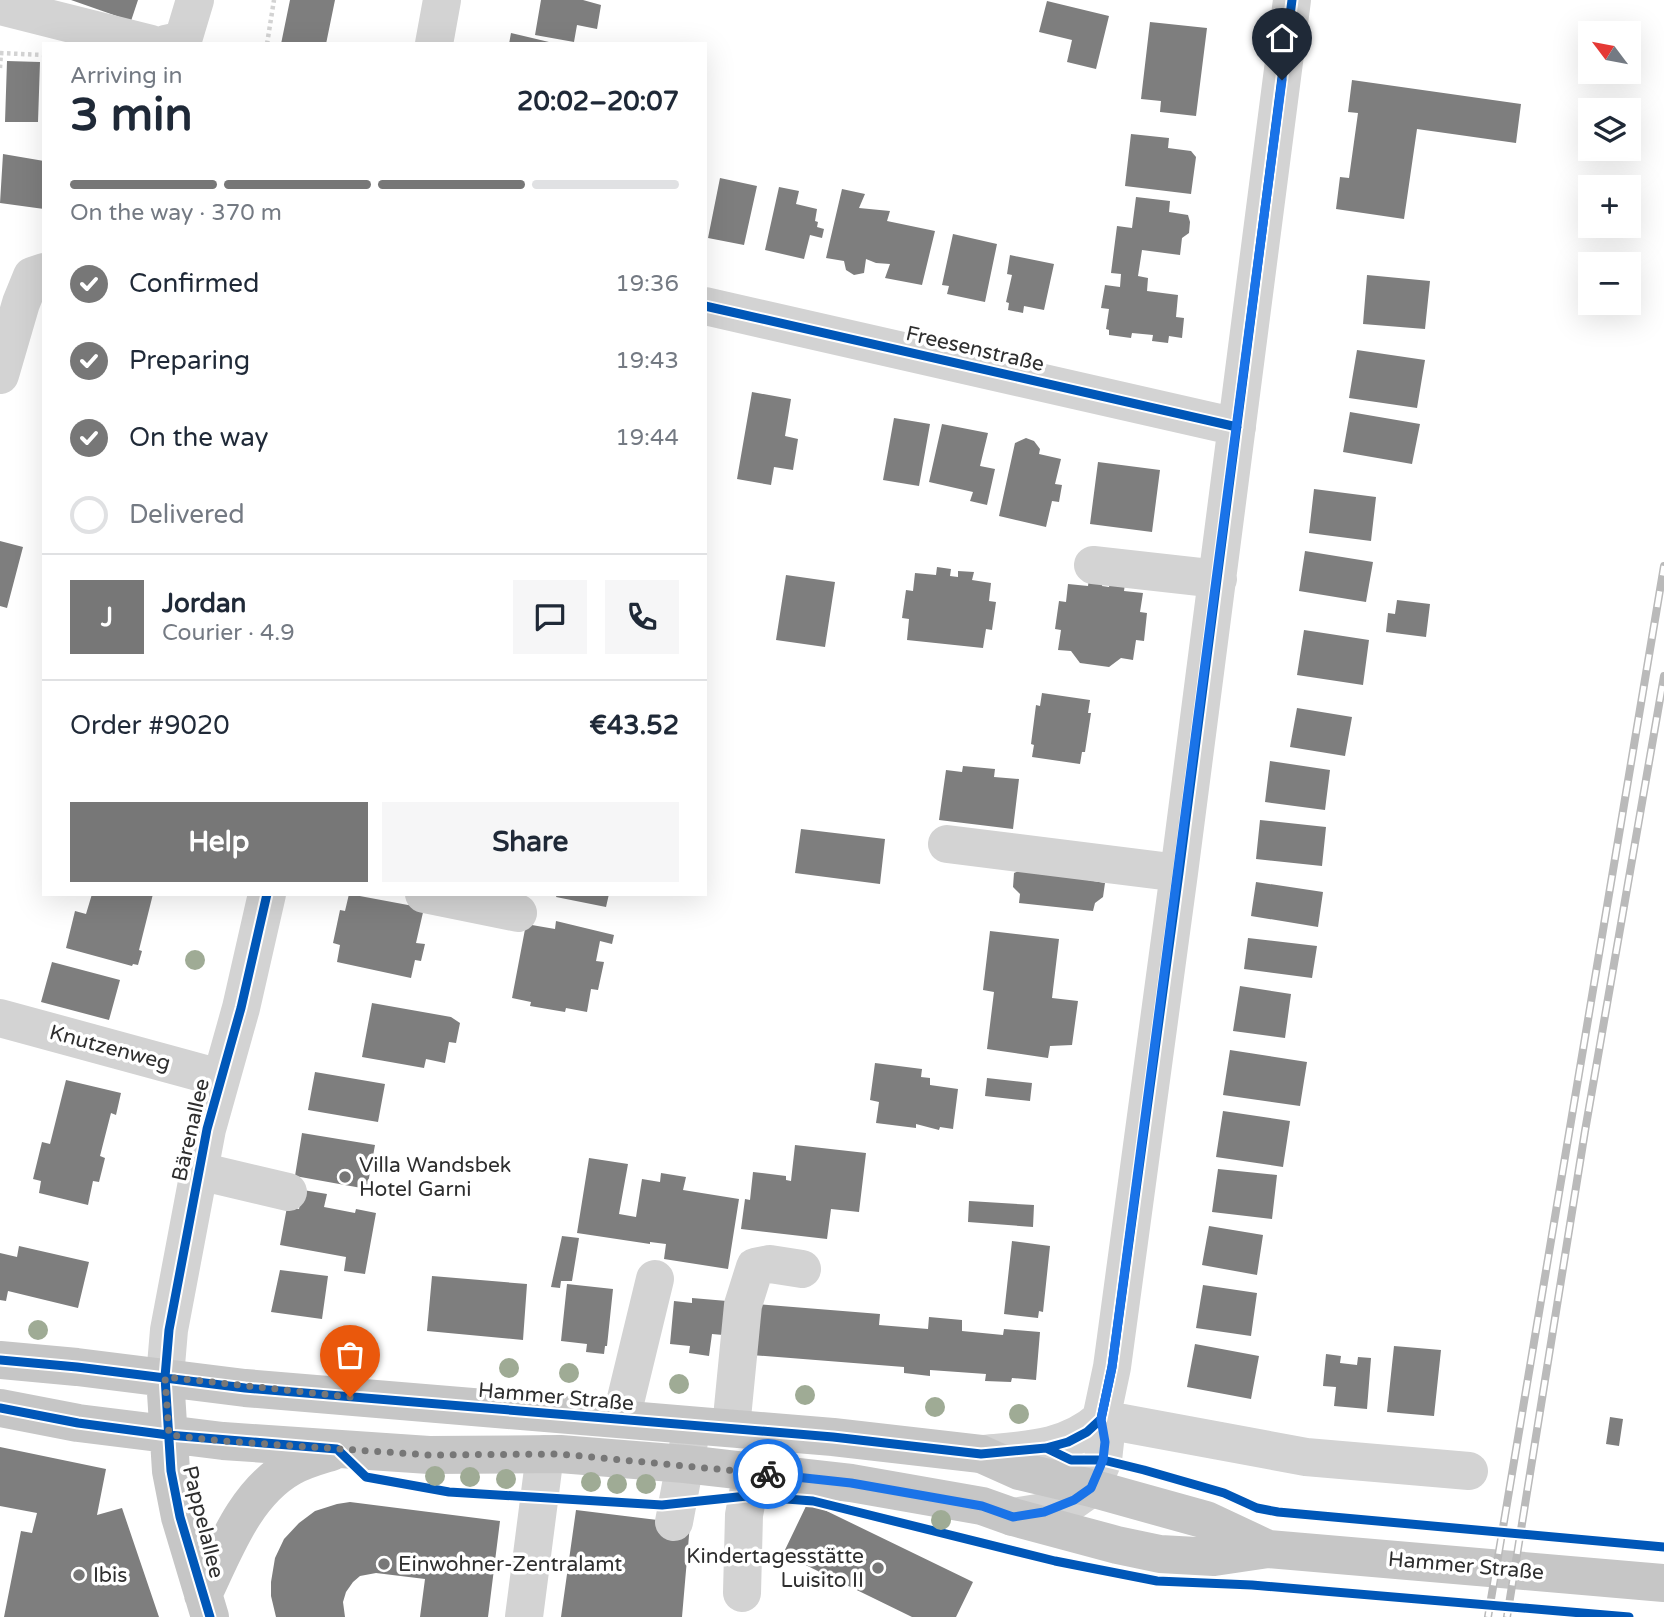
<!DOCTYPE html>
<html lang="en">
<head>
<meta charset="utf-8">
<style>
	:root { --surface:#fff; --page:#f6f6f7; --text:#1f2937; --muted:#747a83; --line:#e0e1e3; --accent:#777 }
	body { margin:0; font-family:"Varela Round",sans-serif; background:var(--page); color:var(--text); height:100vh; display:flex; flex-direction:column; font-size:26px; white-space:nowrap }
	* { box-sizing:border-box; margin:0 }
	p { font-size:23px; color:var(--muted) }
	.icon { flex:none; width:38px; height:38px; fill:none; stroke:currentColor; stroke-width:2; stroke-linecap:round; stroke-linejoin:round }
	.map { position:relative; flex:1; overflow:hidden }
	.sheet { position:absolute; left:42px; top:42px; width:665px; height:854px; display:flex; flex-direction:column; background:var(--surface); border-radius:0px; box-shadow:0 7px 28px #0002 }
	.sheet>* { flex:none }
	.needle { width:46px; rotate:302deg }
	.controls { position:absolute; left:1578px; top:21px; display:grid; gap:14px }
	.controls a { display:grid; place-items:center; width:63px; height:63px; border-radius:0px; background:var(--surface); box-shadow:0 7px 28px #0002; font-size:35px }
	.pin { position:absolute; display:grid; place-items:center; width:60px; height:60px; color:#fff; margin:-72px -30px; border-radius:50% 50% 50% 0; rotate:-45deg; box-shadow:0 0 7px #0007 }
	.pin .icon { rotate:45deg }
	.courier { position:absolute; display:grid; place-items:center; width:70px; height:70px; margin:-35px; border:5px solid #1a73e8; border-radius:50%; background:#fff; color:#222; box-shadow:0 2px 9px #0007 }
	.headline em { font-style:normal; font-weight:800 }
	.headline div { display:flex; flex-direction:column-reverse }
	.headline { display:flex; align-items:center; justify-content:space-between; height:119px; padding:0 28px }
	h1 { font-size:46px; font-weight:800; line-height:52px }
	.bar { display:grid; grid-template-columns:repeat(4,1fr); gap:10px 7px; align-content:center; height:84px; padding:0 28px }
	.bar i { height:9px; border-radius:5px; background:var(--line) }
	.bar .active { background:var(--accent) }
	.bar p { grid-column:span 4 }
	.line { display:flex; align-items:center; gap:18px; padding:0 28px; border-top:2px solid var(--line) }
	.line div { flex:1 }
	.round { display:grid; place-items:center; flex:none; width:74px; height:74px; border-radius:0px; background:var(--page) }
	ol { padding:0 28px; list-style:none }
	li { display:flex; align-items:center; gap:21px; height:77px }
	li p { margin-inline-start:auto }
	li .icon { padding:7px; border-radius:50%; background:var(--accent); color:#fff; stroke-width:4 }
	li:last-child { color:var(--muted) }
	li i { width:38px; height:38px; border:4px solid var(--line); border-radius:50% }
	.cta { display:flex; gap:14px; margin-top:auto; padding:14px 28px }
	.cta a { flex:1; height:80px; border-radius:0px; background:var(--accent); color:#fff; font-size:28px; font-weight:800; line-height:80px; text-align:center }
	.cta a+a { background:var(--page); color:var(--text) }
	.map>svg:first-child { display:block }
</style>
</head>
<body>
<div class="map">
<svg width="1664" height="1617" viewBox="0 0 1664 1617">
	<rect width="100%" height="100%" fill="#fff"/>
	<path fill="#7e7e7e" d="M71,0H138L131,21Z
		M290,0H335L326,44H281Z
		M541,0H583L601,5L597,29L577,25L574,42L535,35Z
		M1047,1L1109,16L1096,69L1067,62L1072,40L1039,32Z
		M1150,22L1207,28L1196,116L1160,112L1161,101L1141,99Z
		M511,33L549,42L548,44H509Z
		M7,61L40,62L38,122H5Z
		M1352,80L1521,104L1516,143L1417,129L1404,219L1336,209L1340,177L1349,178L1358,113L1348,112Z
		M1131,134L1169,138L1168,148L1191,151L1196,157L1191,194L1125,186Z
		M3,154L44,161V209L0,203Z
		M720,178L757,186L744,245L708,238Z
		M779,187L799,191L796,204L817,209L815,221L818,222L817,227L824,229L822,238L810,235L804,259L765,250Z
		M842,189L865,194L859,208L890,211L887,221L935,231L922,285L885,278L890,264L876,263L866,259L864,273L854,275L846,270L844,261L826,258Z
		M1136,197L1170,201L1169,212L1188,215L1190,222L1189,233L1182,238L1180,255L1142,250L1138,276L1148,278L1147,291L1178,295L1176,317L1184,318L1182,338L1169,336L1168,343L1152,341L1153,335L1132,333L1131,338L1109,335V330L1106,329L1109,309L1101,308L1105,285L1120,287L1121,274L1111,273L1117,226L1132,228Z
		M953,234L997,244L985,302L947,294L949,286L942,285Z
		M1010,255L1054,264L1044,310L1024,306L1023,313L1008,310L1009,303L1006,302L1012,275L1007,274Z
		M1367,275L1430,281L1425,329L1363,324Z
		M1357,350L1425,360L1417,408L1349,398Z
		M752,392L791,399L785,436L798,439L793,470L774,467L771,485L737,479Z
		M1350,412L1420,424L1412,464L1343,452Z
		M894,418L930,424L919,486L883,480Z
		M942,424L988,433L980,466L995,469L987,505L970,501L973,492L929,482Z
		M1026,438L1034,441L1040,449L1039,454L1061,459L1055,484L1062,485L1059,502L1052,501L1046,527L999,516L1015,443Z
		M1098,462L1160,470L1152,532L1090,524Z
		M1314,489L1376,497L1371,541L1309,533Z
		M0,541L23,547L7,608L0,606Z
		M1305,551L1373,562L1366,602L1299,591Z
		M937,567L951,569L950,576L958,577V571L974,572L972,580L991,583L989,601L996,602L992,630L986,629L983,648L907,640L909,619L902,618L906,590L913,591L915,573L936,575Z
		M786,575L835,582L825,647L776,640Z
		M1089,579L1103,581L1102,586L1109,587L1110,582L1125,584L1124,591L1143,593L1140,612L1147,613L1144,641L1136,640L1133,660L1121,658L1109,667L1080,663L1071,651L1058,650L1061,630L1055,629L1059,601L1066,602L1068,584L1088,586Z
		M1397,600L1430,604L1426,637L1386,632L1388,613L1395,614Z
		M1304,630L1369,640L1363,685L1297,675Z
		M1042,693L1090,700L1088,713H1091L1085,752H1082L1080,764L1032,757L1034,745L1031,744L1036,705L1040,706Z
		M1297,708L1352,717L1345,756L1290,747Z
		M1270,761L1330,770L1325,810L1265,802Z
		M963,766L995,769L994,777L1019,779L1013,829L939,820L946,770L962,772Z
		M1260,820L1326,827L1322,866L1256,859Z
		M801,829L885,839L880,884L795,873Z
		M1023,869L1105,883L1103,897L1095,903L1093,911L1019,903L1020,894L1013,887L1014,873Z
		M1256,882L1323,892L1318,927L1251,916Z
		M92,894H153L139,950L142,951L138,965L133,964L132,966L66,948L75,911L86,914Z
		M349,894L424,908L416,943L425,944L421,961L415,960L411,978L337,962L340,945L333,943L340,910L345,911Z
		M557,894H609L606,907L556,897Z
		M556,921L614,935L612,944L600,941L596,961L604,962L598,990L591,989L587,1012L566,1008L565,1012L530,1006L531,1002L512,998L526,924L555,929Z
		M990,931L1059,939L1052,998L1078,1001L1072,1045L1050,1046L1048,1058L987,1049L994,992L983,990Z
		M1248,938L1317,946L1312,978L1244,969Z
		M52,962L120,980L109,1020L41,1002Z
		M1240,986L1291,994L1285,1038L1233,1031Z
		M372,1003L451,1017L460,1023L456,1043L449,1042L445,1063L426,1059L424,1068L362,1057Z
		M1230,1050L1307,1062L1300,1106L1223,1095Z
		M875,1063L922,1069L921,1077L930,1078V1085L958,1089L953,1129L940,1127L939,1130L916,1124V1128L876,1123L879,1102L870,1100Z
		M315,1072L385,1084L378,1122L308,1110Z
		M987,1078L1032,1083L1030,1101L985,1096Z
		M66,1080L121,1093L116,1115L111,1113L100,1156L105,1158L99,1182L93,1181L88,1205L39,1193L41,1181L33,1179L42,1142L50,1144Z
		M1223,1111L1290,1121L1283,1167L1216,1157Z
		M302,1133L375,1145L367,1189L295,1176Z
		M795,1145L866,1153L859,1212L831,1209L827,1239L741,1229L745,1199L750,1200L753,1172L786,1176V1180L791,1181Z
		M589,1158L628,1164L619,1214L636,1217L642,1179L660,1182L661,1173L686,1177L683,1190L739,1199L728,1269L664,1259L666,1244L650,1242V1244L577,1233Z
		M1218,1169L1277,1175L1272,1219L1212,1212Z
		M303,1190L327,1194L324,1207L355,1213L356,1209L376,1213L365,1274L344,1271L346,1257L280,1245L287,1207L299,1209Z
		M969,1201L1034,1205L1033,1227L968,1222Z
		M1209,1226L1263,1235L1257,1275L1202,1265Z
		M562,1236L579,1238L572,1281H561L560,1288L551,1287Z
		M1012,1241L1050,1246L1043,1312L1039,1311L1038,1318L1004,1314Z
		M19,1246L89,1262L78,1308L8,1291L6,1301L0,1300V1253L17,1257Z
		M280,1270L328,1276L322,1319L271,1312Z
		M432,1276L527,1284L523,1340L427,1331Z
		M567,1284L613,1289L607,1346H605L604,1354L586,1352L587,1344L561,1341Z
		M1203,1285L1257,1293L1251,1336L1196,1328Z
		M692,1298L727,1301L723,1335L712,1334L709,1356L689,1353L690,1346L670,1344L674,1301L692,1303Z
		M755,1304L880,1314L879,1325L928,1329L929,1317L962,1320V1331L1003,1335L1004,1329L1040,1332L1036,1380L1012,1378L1011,1382L985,1381L986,1374L930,1370V1376L904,1373V1367L751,1355Z
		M1195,1344L1259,1356L1251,1399L1187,1387Z
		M1394,1346L1441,1350L1434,1416L1387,1412Z
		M1326,1354L1341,1356L1340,1363L1357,1365L1358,1357L1371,1358L1367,1409L1334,1406L1336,1387L1323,1386Z
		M1610,1417L1623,1419L1619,1446L1606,1444Z
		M0,1447L106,1469L97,1515L122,1508L159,1617H4L21,1531L32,1533L37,1513L0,1506Z
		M350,1502L500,1521L488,1617H420L425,1579L376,1573L360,1576L353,1582L346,1592L343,1602L345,1617H276L271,1596V1582L275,1558L284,1539L299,1523L315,1511L337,1504Z
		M808,1502L973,1582L956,1617H912L783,1554Z
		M576,1510L690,1524L682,1617H561Z"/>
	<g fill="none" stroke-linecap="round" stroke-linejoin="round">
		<path stroke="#d3d3d3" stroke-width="4.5" stroke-dasharray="3.5 3.5" stroke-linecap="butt" d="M267,44L274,0
			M0,53L43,55
			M0,68L1,53"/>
		<path stroke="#d3d3d3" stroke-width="38" d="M0,6L151,44
			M165,44L183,40L195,0
			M434,44L442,0
			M705,306L1237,427
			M0,375L21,303L32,276L44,272
			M1093,565L1218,579
			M947,844L1179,873
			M424,894L518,913
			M0,1018L220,1078
			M199,1171L288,1192
			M165,1377L169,1330L207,1129L241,1008L267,894
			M621,1419L655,1279
			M1101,1419L1306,1457L1469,1471
			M731,1428L743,1305L755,1267L770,1264L802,1269
			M981,1454C1025,1450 1066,1450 1101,1419
			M1013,1517L1044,1512L1074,1500L1091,1488L1103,1460L1105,1442L1101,1419L1112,1367L1179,873L1292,0
			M674,1522L691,1431
			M742,1593L744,1515L752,1472
			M524,1617L545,1454"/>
		<path stroke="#c6c6c6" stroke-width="38" d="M0,1360L77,1367L245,1388L833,1437L981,1454L1019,1471L1091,1488L1206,1520L1268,1549
			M165,1377L171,1471L180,1517L210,1617
			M0,1408L78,1423L223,1441L429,1455L560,1454L685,1464L851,1483L982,1506L1013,1517L1117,1545L1160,1554L1214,1557L1268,1549L1664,1583
			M203,1595C225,1549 245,1493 291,1467C303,1460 318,1456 331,1452"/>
		<g stroke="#bababa" stroke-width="8">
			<path id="rail" d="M1488,1617L1664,566
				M1507,1617L1585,1131L1664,676"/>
		</g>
		<use href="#rail" stroke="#fff" stroke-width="5" stroke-dasharray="16" stroke-linecap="butt"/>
		<g stroke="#fff" stroke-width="13">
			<path id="cycleway" d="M705,306L1237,427
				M0,1360L77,1367L245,1388L833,1437L981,1454L1046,1448L1068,1442L1087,1432L1101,1419L1112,1367L1179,873L1292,0
				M0,1408L78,1423L168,1435L337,1449L366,1477L449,1492L662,1505L747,1496L813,1501L1055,1561L1157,1581L1252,1585L1629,1617
				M1046,1448L1071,1460H1103L1144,1470L1224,1493L1257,1508L1278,1512L1664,1547
				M210,1617L180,1517L171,1471L165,1377L169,1330L207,1129L241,1008L267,894"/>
		</g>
		<use href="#cycleway" stroke="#0057b8" stroke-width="9"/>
	</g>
	<g fill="#9fab95">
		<circle cx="195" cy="960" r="10"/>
		<circle cx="38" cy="1330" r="10"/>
		<circle cx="363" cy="1355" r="10"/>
		<circle cx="509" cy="1368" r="10"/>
		<circle cx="569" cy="1373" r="10"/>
		<circle cx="679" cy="1384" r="10"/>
		<circle cx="805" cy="1395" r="10"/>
		<circle cx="935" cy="1407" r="10"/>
		<circle cx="1019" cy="1414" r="10"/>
		<circle cx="435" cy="1476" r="10"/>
		<circle cx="470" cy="1477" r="10"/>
		<circle cx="506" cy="1479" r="10"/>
		<circle cx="591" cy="1482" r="10"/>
		<circle cx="617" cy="1484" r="10"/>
		<circle cx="646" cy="1484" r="10"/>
		<circle cx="941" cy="1520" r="10"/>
	</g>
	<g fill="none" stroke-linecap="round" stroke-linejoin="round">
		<path stroke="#777" stroke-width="7" stroke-dasharray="0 12.6" d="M350,1397L165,1377L169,1435L223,1441L429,1455L560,1454L768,1474"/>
		<path stroke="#1a73e8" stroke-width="9" d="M768,1474L851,1483L982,1506L1013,1517L1044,1512L1074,1500L1091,1488L1103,1460L1105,1442L1101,1419L1112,1367L1282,80"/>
	</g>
	<g fill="#777" stroke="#fff" stroke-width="2.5">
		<circle cx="345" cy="1177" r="7"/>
		<circle cx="384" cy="1564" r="7"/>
		<circle cx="878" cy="1568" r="7"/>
		<circle cx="79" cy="1575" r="7"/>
	</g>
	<g text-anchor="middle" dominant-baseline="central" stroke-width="7" stroke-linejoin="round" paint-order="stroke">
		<g font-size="21" fill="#2e2e2e" stroke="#fff">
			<text transform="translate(975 349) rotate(13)">Freesenstraße</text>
			<text transform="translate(110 1048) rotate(15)">Knutzenweg</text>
			<text transform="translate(191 1130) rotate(-77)">Bärenallee</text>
			<text transform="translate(556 1397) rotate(5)">Hammer Straße</text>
			<text transform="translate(203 1522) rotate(76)">Pappelallee</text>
			<text transform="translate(1466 1566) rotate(5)">Hammer Straße</text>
		</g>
		<g font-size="21" fill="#2e2e2e" stroke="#fff" text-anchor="start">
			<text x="359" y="1165">Villa Wandsbek<tspan x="359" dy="24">Hotel Garni</tspan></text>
			<text x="864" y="1556" text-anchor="end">Kindertagesstätte<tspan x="864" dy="24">Luisito II</tspan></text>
			<text x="398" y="1564">Einwohner-Zentralamt</text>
			<text x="93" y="1575">Ibis</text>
		</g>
	</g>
</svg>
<div class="controls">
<a><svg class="needle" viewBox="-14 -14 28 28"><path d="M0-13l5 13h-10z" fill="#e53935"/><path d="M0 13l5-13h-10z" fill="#747a83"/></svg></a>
<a><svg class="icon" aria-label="layers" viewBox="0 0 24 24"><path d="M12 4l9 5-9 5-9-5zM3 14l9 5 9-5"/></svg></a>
<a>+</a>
<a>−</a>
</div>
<div class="pin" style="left:350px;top:1397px;background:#ea580c"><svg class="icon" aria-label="bag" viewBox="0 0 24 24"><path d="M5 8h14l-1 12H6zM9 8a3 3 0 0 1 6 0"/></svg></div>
<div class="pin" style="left:1282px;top:80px;background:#1f2937"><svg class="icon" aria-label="home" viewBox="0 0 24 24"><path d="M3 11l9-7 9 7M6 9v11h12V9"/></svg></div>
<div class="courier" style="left:768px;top:1474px"><svg class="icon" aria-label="bike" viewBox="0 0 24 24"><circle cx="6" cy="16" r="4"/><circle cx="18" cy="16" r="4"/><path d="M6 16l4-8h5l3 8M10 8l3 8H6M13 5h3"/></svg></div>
<section class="sheet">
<div class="headline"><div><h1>3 min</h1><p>Arriving in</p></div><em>20:02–20:07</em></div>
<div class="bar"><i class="active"></i><i class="active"></i><i class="active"></i><i></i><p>On the way · 370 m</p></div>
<ol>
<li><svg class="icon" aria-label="check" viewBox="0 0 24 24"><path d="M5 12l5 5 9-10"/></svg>Confirmed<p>19:36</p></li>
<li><svg class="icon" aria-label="check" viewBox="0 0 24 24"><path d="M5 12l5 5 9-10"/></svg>Preparing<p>19:43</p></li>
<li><svg class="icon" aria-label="check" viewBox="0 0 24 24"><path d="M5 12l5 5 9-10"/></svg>On the way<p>19:44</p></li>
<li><i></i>Delivered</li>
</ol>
<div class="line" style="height:126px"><b class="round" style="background:var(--accent);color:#fff">J</b><div><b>Jordan</b><p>Courier · 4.9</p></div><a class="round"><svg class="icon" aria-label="chat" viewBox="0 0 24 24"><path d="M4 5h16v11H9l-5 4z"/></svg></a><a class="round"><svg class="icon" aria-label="phone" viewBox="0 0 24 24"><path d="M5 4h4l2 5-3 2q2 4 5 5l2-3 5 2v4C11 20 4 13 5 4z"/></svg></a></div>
<div class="line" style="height:91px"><div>Order #9020</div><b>€43.52</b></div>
<div class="cta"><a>Help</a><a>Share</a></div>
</section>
</div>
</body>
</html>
